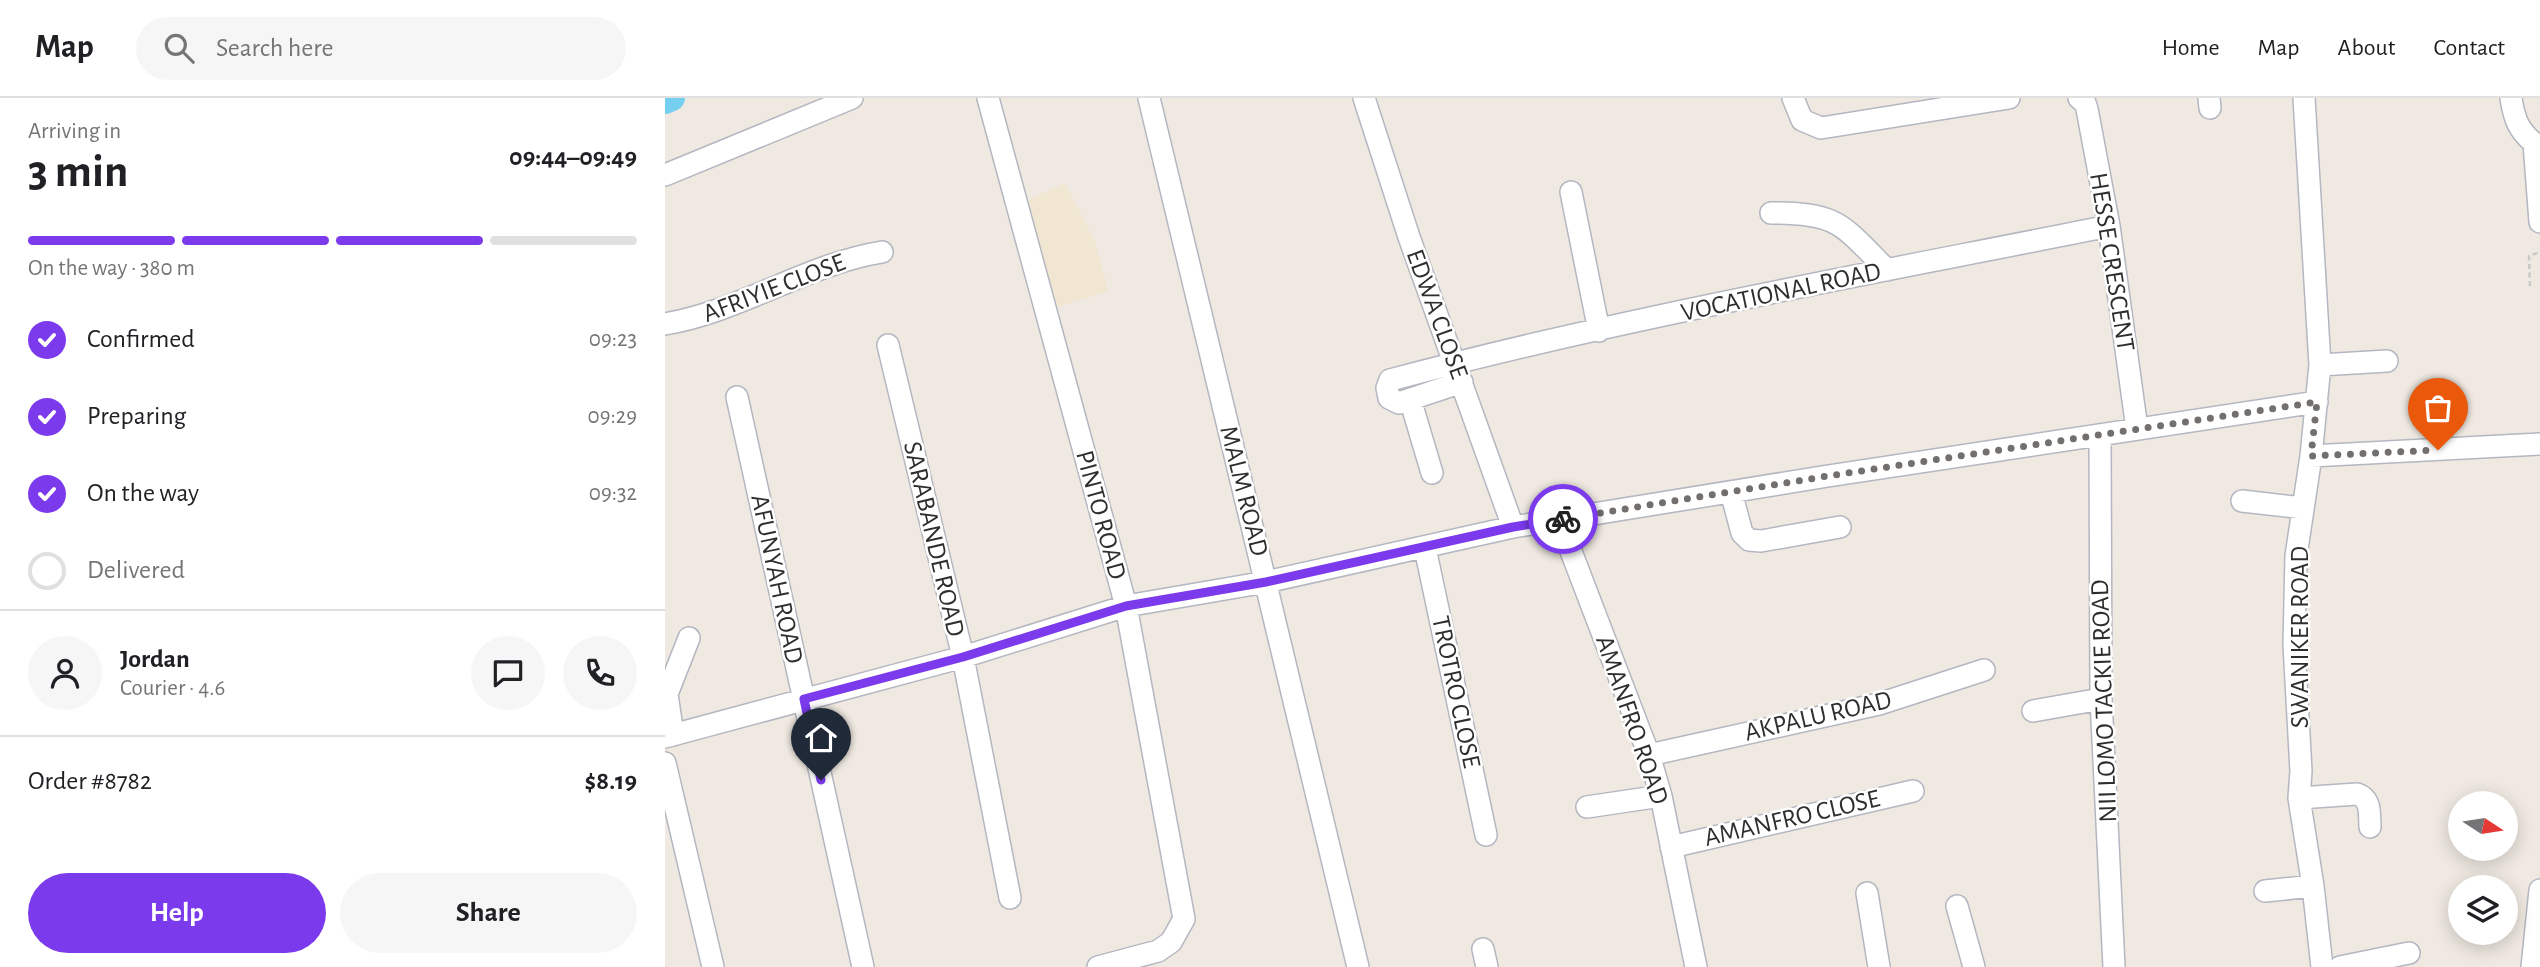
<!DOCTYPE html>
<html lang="en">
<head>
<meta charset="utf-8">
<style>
	:root { --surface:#fff; --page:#f6f6f6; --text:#202124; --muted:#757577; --line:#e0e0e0; --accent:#7c3aed }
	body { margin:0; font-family:"Alegreya Sans",sans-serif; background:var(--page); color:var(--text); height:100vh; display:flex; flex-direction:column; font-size:26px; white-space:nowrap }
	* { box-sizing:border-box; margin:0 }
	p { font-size:23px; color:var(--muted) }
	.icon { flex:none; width:38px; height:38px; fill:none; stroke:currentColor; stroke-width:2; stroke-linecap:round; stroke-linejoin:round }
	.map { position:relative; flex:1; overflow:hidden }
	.sheet { display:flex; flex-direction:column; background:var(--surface); width:665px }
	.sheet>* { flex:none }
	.needle { width:46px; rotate:102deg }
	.tools { position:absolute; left:1783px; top:693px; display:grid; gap:14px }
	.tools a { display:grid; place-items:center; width:70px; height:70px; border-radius:50%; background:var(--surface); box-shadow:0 4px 18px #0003; font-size:35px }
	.pin { position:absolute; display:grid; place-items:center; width:60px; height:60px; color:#fff; margin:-72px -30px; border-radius:50% 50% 50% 0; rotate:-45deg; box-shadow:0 0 7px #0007 }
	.pin .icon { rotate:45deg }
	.courier { position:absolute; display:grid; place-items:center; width:70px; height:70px; margin:-35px; border:5px solid #7c3aed; border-radius:50%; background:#fff; color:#222; box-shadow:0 2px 9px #0007 }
	.overview em { font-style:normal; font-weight:700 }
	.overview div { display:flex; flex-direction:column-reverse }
	.overview { display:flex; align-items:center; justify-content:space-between; height:119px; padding:0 28px }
	h1 { font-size:46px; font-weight:700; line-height:52px }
	.bar { display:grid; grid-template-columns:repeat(4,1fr); gap:10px 7px; align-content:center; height:84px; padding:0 28px }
	.bar i { height:9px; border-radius:5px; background:var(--line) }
	.bar .on { background:var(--accent) }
	.bar p { grid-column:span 4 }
	.line { display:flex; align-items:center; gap:18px; padding:0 28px; border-top:2px solid var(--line) }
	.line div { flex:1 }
	.round { display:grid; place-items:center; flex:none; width:74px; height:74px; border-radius:37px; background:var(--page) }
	ol { padding:0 28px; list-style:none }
	li { display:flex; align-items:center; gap:21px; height:77px }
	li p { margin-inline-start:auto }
	li .icon { padding:7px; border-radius:50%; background:var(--accent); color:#fff; stroke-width:4 }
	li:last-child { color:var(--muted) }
	li i { width:38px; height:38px; border:4px solid var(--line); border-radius:50% }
	.primary-button { display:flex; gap:14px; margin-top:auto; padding:14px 28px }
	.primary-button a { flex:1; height:80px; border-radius:42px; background:var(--accent); color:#fff; font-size:28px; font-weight:700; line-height:80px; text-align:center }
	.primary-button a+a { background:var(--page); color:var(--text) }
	header { display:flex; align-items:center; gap:42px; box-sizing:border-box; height:98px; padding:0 35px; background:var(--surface); border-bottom:2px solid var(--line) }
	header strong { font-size:33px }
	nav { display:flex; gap:38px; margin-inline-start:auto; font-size:24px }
	.search { width:490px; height:63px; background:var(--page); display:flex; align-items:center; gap:18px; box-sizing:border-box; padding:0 24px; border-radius:38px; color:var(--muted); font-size:26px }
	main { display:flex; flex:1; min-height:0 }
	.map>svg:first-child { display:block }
</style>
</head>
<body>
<header>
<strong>Map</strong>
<div class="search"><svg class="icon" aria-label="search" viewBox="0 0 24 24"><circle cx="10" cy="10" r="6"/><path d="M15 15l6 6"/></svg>Search here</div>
<nav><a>Home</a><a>Map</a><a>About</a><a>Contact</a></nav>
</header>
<main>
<section class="sheet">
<div class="overview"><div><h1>3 min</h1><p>Arriving in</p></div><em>09:44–09:49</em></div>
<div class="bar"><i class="on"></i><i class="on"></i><i class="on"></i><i></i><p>On the way · 380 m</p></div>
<ol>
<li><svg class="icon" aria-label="check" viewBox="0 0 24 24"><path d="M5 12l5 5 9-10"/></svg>Confirmed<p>09:23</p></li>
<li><svg class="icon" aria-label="check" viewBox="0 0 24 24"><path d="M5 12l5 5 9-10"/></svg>Preparing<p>09:29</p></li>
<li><svg class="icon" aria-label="check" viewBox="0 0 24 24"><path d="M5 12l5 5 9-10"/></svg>On the way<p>09:32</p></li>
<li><i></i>Delivered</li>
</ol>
<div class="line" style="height:126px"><a class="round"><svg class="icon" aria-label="person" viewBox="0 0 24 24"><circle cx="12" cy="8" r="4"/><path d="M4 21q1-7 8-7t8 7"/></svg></a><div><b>Jordan</b><p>Courier · 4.6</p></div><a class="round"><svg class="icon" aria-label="chat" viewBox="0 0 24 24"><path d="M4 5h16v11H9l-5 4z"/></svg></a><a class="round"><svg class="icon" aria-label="phone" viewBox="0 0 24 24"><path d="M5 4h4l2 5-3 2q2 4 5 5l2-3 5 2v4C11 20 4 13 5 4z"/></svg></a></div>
<div class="line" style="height:91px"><div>Order #8782</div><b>$8.19</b></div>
<div class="primary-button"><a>Help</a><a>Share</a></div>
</section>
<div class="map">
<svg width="1875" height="869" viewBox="0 0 1875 869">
	<rect width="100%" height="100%" fill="#efe9e1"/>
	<path fill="#f0e6d1" d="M400,85L430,144L443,193L383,212L361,103Z"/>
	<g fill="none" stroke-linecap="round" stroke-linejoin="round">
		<path stroke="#75cff0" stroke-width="26" d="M0,3L7,0"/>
		<g stroke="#b4b7c1" stroke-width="24">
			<path id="minor" d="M323,0L461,508L519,821L506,844L493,853L433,869
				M484,0L693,869
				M699,0L744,139L848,429
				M1128,0L1137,22L1156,30L1344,0
				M1414,0L1420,5L1422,11L1444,128L1472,331
				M1544,0L1545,10
				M1639,0L1655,267L1646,358L1631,458L1629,547L1636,673L1634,700L1648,788L1657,869
				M1846,0C1849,20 1853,32 1869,45L1875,124
				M0,77L187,0
				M906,94L934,233
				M1106,115C1174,115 1176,126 1222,172
				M0,226C76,213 142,166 217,154
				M223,247L298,559L345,800
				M1655,267L1722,263
				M797,284L734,305L724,300L722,290L725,282C961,219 1204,176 1444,128
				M72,299L198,869
				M745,301L767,375
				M1435,337L1436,601L1449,869
				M1646,358L1875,346
				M1066,394L1077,435L1084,442L1096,443L1175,429
				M1577,403L1638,410
				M894,422L984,657L996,698L1031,869
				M760,450L821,737
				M1368,613L1436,601
				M8,637L2,596L24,540
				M0,639L298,559L461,508L601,484L848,429L1163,378L1652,304
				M984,657L1214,606L1319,572
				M0,665L48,869
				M1634,700L1692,696C1707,701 1704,716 1705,729
				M922,709L996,698
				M1006,749L1248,693
				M1600,793L1648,788
				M1202,795L1214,869
				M1292,808L1309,869
				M818,851L822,869
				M1675,869L1744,855
				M1867,869L1875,792"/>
		</g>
		<path stroke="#c9c9c9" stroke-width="2.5" stroke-dasharray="5 3.5" stroke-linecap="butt" d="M1865,188L1864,158L1875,154"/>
		<use href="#minor" stroke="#fff" stroke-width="21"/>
	</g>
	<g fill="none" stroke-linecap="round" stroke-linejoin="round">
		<path stroke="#726f6d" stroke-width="7" stroke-dasharray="0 12.6" d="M898,421L1163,378L1652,304L1646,358L1773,352"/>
		<path stroke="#7c3aed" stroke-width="9" d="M156,682L139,601L298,559L461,508L601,484L848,429L898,421"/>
	</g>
	<g text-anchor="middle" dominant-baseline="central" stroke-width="5" stroke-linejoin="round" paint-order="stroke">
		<g font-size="26" fill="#2e2e2e" stroke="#fff">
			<text transform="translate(1447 164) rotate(81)">HESSE CRESCENT</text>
			<text transform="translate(109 190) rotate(-21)">AFRIYIE CLOSE</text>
			<text transform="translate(1116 194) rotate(-12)">VOCATIONAL ROAD</text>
			<text transform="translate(772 216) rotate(70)">EDWA CLOSE</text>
			<text transform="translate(579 393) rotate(76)">MALM ROAD</text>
			<text transform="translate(436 417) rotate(75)">PINTO ROAD</text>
			<text transform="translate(269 441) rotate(77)">SARABANDE ROAD</text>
			<text transform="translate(112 481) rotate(78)">AFUNYAH ROAD</text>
			<text transform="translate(1635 539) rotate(-90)">SWANIKER ROAD</text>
			<text transform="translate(791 594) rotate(78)">TROTRO CLOSE</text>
			<text transform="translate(1439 603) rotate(-92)">NII LOMO TACKIE ROAD</text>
			<text transform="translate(1153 618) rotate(-13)">AKPALU ROAD</text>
			<text transform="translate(967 622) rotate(71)">AMANFRO ROAD</text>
			<text transform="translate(1127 720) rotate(-13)">AMANFRO CLOSE</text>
		</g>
	</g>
</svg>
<div class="tools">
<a><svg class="needle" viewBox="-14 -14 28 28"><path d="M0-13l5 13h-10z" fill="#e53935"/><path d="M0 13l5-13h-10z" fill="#757577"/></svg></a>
<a><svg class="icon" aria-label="layers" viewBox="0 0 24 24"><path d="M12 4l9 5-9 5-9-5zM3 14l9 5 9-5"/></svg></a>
</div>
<div class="pin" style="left:1773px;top:352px;background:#ea580c"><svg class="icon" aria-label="bag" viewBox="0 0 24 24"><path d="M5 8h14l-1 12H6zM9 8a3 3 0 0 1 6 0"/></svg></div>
<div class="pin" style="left:156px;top:682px;background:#1f2937"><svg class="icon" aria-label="home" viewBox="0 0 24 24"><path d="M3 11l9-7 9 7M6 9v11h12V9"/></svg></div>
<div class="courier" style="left:898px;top:421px"><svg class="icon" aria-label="bike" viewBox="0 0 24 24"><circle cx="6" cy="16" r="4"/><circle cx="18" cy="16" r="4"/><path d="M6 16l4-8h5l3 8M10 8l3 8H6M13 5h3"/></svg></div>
</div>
</main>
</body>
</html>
